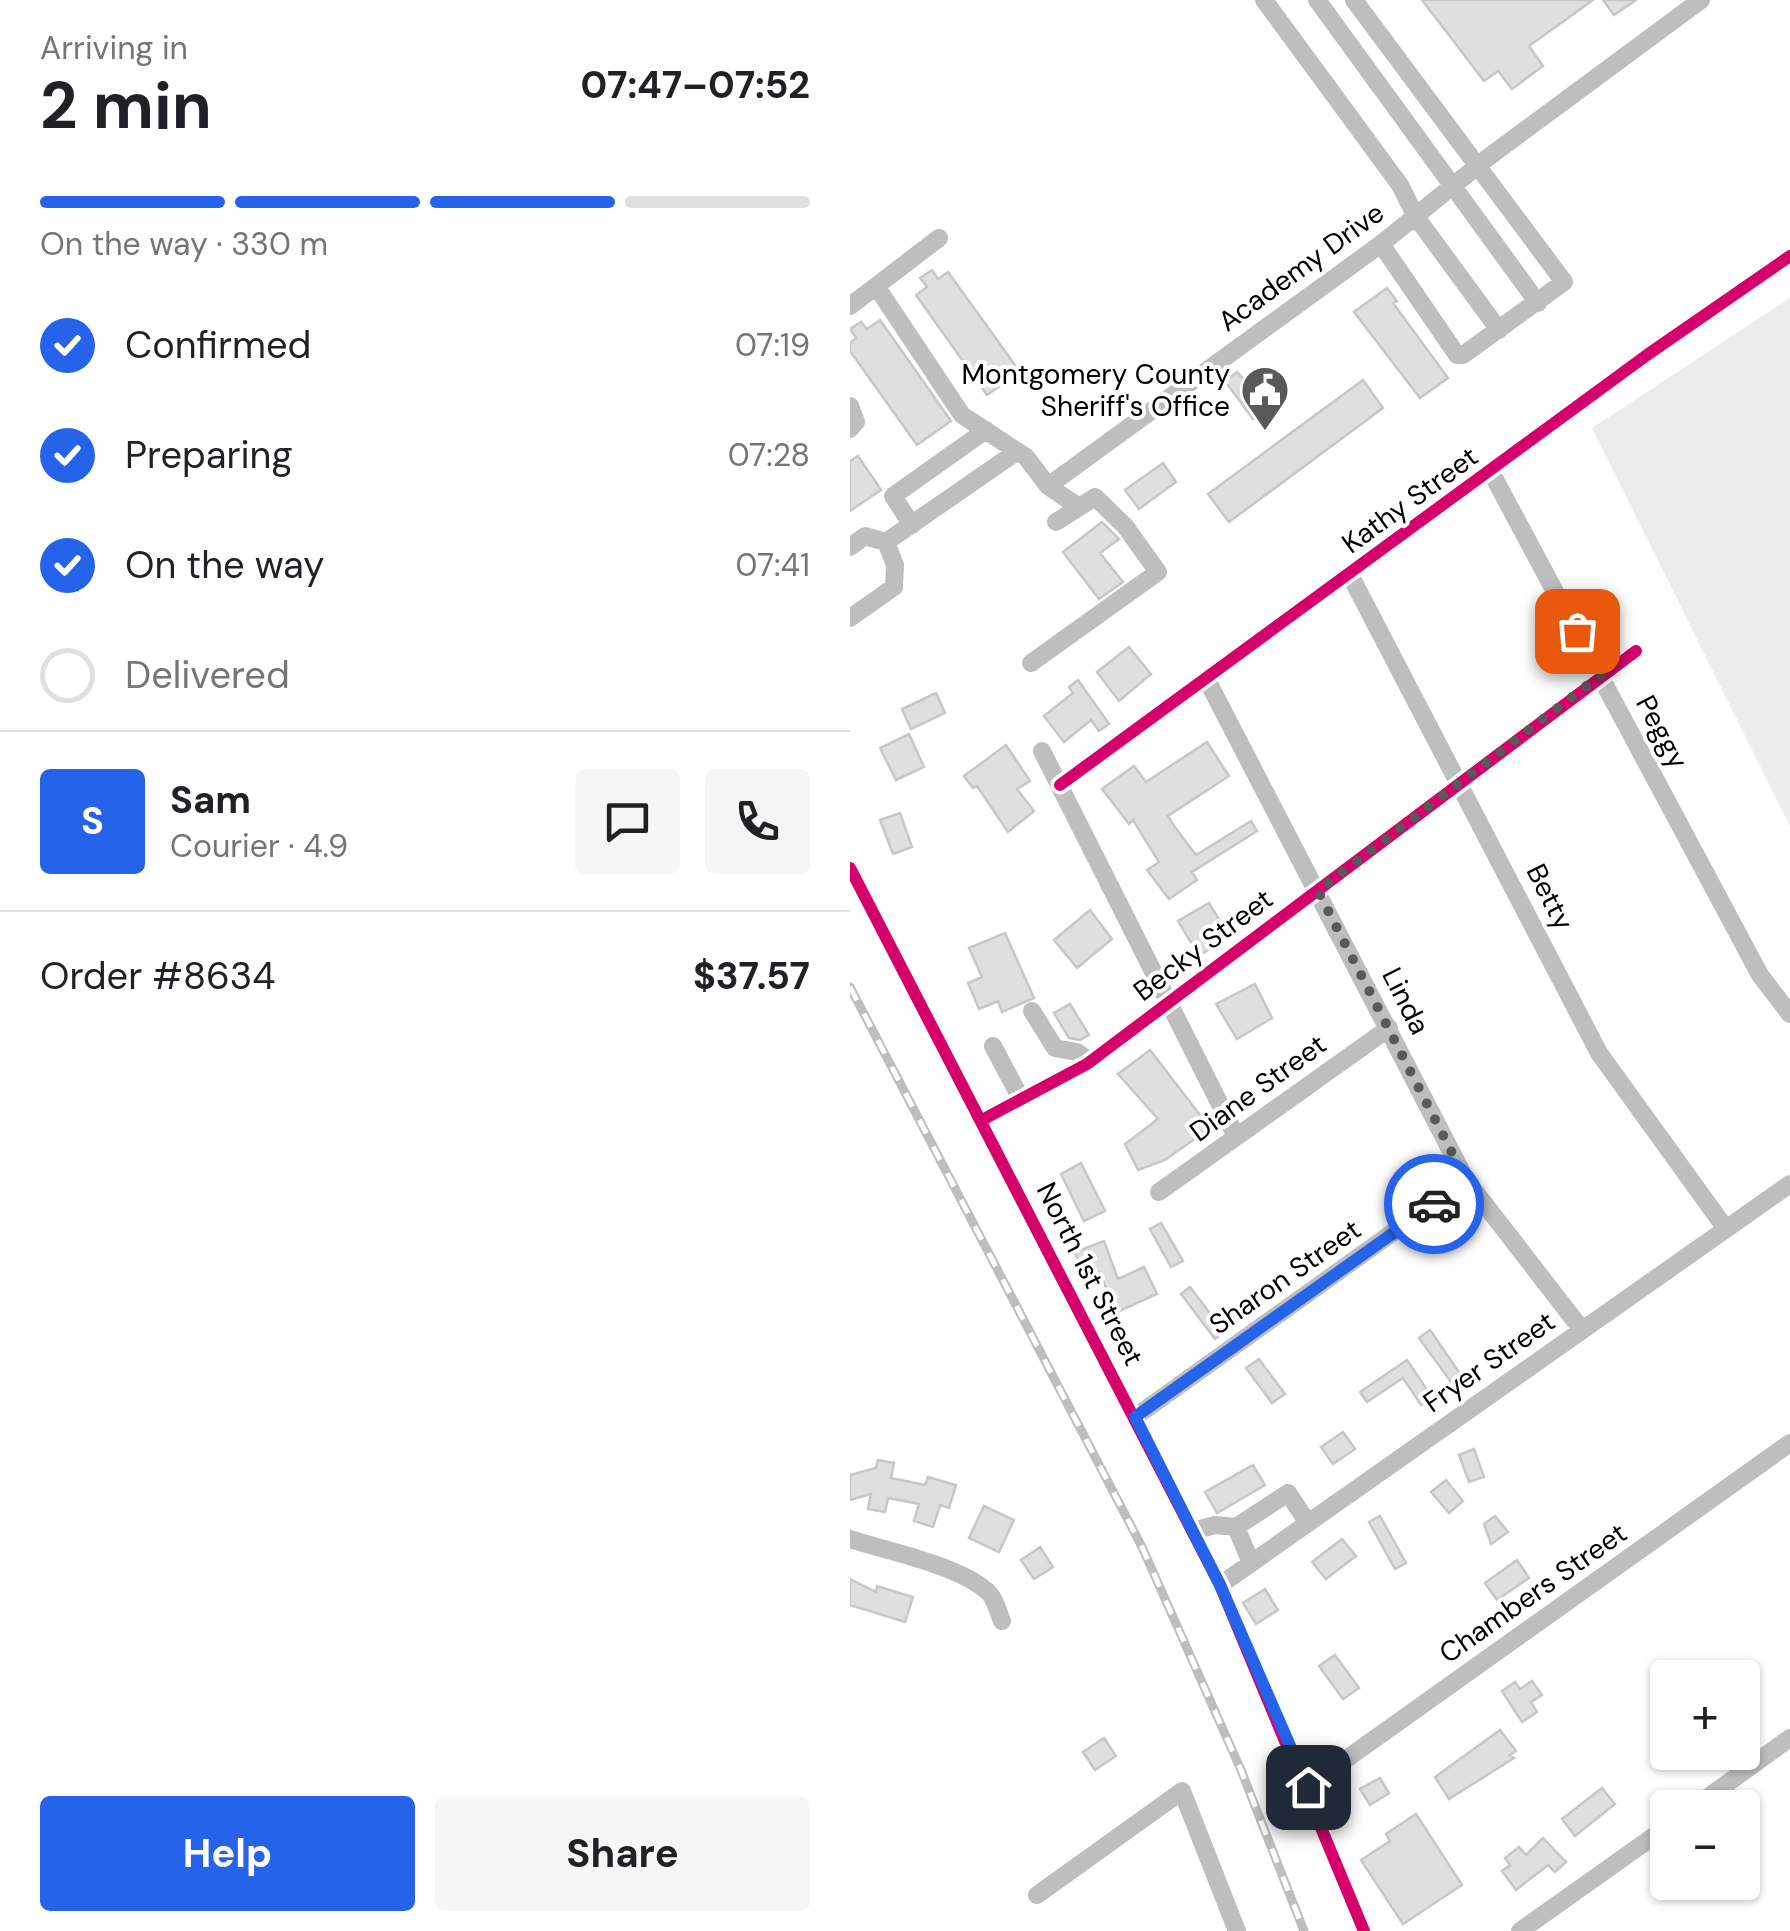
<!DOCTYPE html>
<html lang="en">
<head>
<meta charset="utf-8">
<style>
	:root { --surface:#fff; --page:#f6f6f6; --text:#202124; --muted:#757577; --line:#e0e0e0; --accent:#2563eb }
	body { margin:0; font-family:"DM Sans",sans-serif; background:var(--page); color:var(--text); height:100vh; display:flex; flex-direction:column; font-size:38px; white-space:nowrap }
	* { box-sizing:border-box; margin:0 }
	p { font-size:32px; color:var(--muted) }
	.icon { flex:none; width:55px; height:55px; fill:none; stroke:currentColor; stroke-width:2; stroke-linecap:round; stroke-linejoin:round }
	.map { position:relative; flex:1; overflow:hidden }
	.panel { display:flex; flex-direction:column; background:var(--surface); width:850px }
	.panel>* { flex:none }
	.controls { position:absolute; left:800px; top:1660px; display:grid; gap:20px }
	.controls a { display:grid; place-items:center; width:110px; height:110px; border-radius:10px; background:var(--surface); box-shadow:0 2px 8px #0004; font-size:50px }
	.pin { position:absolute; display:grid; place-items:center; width:85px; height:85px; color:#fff; margin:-42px; border-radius:20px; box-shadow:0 5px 15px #0006 }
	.courier { position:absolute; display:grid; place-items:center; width:100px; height:100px; margin:-50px; border:8px solid #2563eb; border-radius:50%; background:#fff; color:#222; box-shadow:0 2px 12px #0007 }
	.head em { font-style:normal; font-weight:700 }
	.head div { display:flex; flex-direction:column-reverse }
	.head { display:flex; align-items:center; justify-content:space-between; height:170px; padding:0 40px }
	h1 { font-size:65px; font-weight:700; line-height:75px }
	.bar { display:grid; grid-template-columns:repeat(4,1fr); gap:15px 10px; align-content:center; height:120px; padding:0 40px }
	.bar i { height:12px; border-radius:8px; background:var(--line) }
	.bar .selected { background:var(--accent) }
	.bar p { grid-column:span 4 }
	.line { display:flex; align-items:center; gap:25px; padding:0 40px; border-top:2px solid var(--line) }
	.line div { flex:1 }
	.round { display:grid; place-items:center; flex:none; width:105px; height:105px; border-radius:10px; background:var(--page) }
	ol { padding:0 40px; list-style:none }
	li { display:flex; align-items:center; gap:30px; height:110px }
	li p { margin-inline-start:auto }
	li .icon { padding:10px; border-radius:50%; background:var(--accent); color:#fff; stroke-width:4 }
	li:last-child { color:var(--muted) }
	li i { width:55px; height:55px; border:5px solid var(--line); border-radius:50% }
	.button { display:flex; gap:20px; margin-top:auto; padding:20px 40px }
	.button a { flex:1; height:115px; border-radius:10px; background:var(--accent); color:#fff; font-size:40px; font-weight:700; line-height:115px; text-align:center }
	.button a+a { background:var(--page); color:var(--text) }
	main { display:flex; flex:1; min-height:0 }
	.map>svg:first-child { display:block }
</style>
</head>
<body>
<main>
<section class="panel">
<div class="head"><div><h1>2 min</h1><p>Arriving in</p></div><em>07:47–07:52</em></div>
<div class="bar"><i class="selected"></i><i class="selected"></i><i class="selected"></i><i></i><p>On the way · 330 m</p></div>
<ol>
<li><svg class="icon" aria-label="check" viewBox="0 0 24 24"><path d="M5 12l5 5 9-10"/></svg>Confirmed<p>07:19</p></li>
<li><svg class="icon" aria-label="check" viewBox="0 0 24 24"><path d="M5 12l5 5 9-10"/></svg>Preparing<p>07:28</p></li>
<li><svg class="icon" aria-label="check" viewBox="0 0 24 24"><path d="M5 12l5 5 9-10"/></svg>On the way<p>07:41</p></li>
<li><i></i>Delivered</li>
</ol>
<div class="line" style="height:180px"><b class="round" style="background:var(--accent);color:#fff">S</b><div><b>Sam</b><p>Courier · 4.9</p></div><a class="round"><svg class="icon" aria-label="chat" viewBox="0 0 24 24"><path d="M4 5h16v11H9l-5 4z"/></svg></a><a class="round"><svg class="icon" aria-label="phone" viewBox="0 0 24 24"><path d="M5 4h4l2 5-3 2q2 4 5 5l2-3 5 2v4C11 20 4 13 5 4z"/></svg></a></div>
<div class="line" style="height:130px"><div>Order #8634</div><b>$37.57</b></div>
<div class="button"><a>Help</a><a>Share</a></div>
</section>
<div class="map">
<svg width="940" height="1931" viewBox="0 0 940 1931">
	<rect width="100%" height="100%" fill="#fff"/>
	<path fill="#ececec" d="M940,298V826L742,428Z"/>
	<path fill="#dfdfdf" stroke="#c7c7c7" stroke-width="2.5" d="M572,0H743L679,46L693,66L662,89L648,71L634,81Z
		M753,0H786L764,15Z
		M82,270L88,279L98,272L170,372L137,395L66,295L77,287L70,278Z
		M537,288L547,301L543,303L598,378L570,398L504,312Z
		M30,320L101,421L67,445L0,351V343L6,338L0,329L11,322L17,329Z
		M387,372L419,407L403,419L375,381Z
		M513,380L533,408L379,522L358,494Z
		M8,456L31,490L0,511V461Z
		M313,463L326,482L289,509L275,490Z
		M252,522L269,539L250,553L273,582L249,599L213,552Z
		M279,647L301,674L269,701L247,672Z
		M228,680L259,724L249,731L241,720L214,742L194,716L223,693L219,687Z
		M86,693L95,713L61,729L52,709Z
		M59,734L74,767L46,780L30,748Z
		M357,742L379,776L318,816L324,826L346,855L401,821L407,831L342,872L347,880L319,899L297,870L309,862L283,820L279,824L252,789L284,766L296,782Z
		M156,745L180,781L167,789L184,811L158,832L127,786L123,788L114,776Z
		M50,813L62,847L43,854L30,820Z
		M359,903L379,936L349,956L328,921Z
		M240,910L262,939L227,968L204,940Z
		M155,933L184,998L152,1012L148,1001L129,1009L118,983L132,977L119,948Z
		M405,984L422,1018L387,1039L366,1004Z
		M220,1004L239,1035L230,1040L219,1038L204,1013Z
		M300,1050L360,1128L315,1160L288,1170L275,1144L308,1119L268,1074Z
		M231,1163L255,1211L234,1221L211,1174Z
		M311,1223L333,1261L321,1267L300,1229Z
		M254,1241L268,1279L294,1267L307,1294L267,1312L249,1272L234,1277L225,1252Z
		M340,1287L374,1332L365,1339L331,1294Z
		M580,1330L611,1375L601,1382L569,1338Z
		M409,1359L435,1394L422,1403L396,1368Z
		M557,1360L582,1397L571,1405L553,1378L517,1402L510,1392Z
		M493,1432L505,1449L483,1464L471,1447Z
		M624,1449L634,1477L619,1482L609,1455Z
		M28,1460L44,1463L41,1478L75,1485L78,1477L106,1485L99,1508L90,1505L83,1527L64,1521L69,1504L38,1498L35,1512L18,1509L21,1494L0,1500V1475L26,1468Z
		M403,1465L415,1485L367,1513L355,1492Z
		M596,1480L613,1501L599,1513L581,1492Z
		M134,1506L164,1520L149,1552L119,1538Z
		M530,1516L556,1563L545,1569L519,1522Z
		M645,1516L658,1532L641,1544L634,1524Z
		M492,1539L506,1556L476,1579L462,1562Z
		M190,1547L203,1567L184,1579L171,1560Z
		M667,1560L679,1578L647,1600L635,1583Z
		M0,1579L26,1592L27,1586L63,1597L55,1622L0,1605Z
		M415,1589L428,1610L406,1624L393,1603Z
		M485,1655L509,1688L493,1699L469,1666Z
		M682,1681L692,1695L681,1702L687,1712L672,1722L652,1691L665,1682L670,1689Z
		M650,1730L666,1751L660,1755L664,1758L599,1799L585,1777Z
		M254,1738L266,1756L245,1770L233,1752Z
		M530,1778L539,1793L520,1805L510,1789Z
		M752,1788L765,1804L725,1836L712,1819Z
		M566,1814L612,1885L553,1924L511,1860L540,1841L536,1834Z
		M693,1838L716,1862L705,1872L698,1865L666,1890L652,1871L660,1865L655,1858L669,1847L676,1855Z"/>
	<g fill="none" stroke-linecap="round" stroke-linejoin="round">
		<path stroke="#bebebe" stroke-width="18" d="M414,0L550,185L566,217L649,330
			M467,0L688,303
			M504,0L714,282L613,355H607L531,244
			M26,286L112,415L176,457L198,486L229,507
			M0,306L89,238
			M0,406L6,422L0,429
			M641,472L910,975L940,1014
			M198,486L531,244L636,159L851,0
			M62,525L43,496L136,430
			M36,542L165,453
			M0,547L15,536L36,542L45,565L44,587L0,618
			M500,575L749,1053L876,1229
			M181,663L308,572L275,526L245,497L206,522
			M357,680L616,1180L732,1330
			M192,751L386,1136
			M210,785L797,355L940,256
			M0,868L370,1585L514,1931
			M182,1011L205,1048L227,1052L240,1062
			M143,1046L171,1099
			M132,1120L237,1064L786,651
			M309,1192L539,1028
			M285,1417L616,1180
			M386,1527L401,1563
			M343,1531L365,1525L386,1527L438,1493L458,1523
			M0,1539C37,1551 112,1566 139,1593C146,1600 148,1612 152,1621
			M370,1585L940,1184
			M457,1787L940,1443
			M843,1808L940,1738
			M187,1895L332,1791L387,1931
			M670,1931L818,1826"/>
		<g stroke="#bebebe" stroke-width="9">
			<path id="rail" d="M0,987L292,1547L391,1770L454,1931"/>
		</g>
		<use href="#rail" stroke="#fff" stroke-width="5" stroke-dasharray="15" stroke-linecap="butt"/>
		<g stroke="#fff" stroke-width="19">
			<path id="cycleway" d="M210,785L797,355L940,256
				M0,868L370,1585L514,1931
				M132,1120L237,1064L786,651"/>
		</g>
		<use href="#cycleway" stroke="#d6006c" stroke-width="12"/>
	</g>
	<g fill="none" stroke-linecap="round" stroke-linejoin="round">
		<path stroke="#595959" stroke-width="10" stroke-dasharray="0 18" d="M584,1204L616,1180L468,891L751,675L727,631"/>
		<path stroke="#2563eb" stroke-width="12" d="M458,1787L370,1585L285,1417L584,1204"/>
	</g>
	<defs>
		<g id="civic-pin" transform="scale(2.5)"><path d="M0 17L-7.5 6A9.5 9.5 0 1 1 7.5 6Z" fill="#595959" stroke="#fff"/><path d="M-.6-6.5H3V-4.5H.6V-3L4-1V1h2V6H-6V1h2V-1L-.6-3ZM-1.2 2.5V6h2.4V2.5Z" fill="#fff"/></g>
	</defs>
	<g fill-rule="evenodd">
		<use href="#civic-pin" x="415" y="390"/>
	</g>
	<g text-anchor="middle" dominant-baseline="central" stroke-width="8" stroke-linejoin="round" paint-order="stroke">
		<g font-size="28" fill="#000" stroke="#fff">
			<text transform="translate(451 267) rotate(-36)">Academy Drive</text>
			<text transform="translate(560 500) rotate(-36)">Kathy Street</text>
			<text transform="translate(812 732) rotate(62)">Peggy</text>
			<text transform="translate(700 897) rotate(63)">Betty</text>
			<text transform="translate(353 945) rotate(-37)">Becky Street</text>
			<text transform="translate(556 1001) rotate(63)">Linda</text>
			<text transform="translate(408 1088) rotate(-36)">Diane Street</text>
			<text transform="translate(240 1274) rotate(63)">North 1st Street</text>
			<text transform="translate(435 1277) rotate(-35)">Sharon Street</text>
			<text transform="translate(639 1362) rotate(-35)">Fryer Street</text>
			<text transform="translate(683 1593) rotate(-35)">Chambers Street</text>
		</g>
		<g font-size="28" fill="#000" stroke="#fff" text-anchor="end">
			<text x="380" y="374">Montgomery County<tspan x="380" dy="32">Sheriff's Office</tspan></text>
		</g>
	</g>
</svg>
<div class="controls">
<a>+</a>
<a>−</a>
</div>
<div class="pin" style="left:727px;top:631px;background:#ea580c"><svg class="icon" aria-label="bag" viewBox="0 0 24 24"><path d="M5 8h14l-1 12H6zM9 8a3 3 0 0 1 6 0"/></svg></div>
<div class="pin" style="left:458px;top:1787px;background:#1f2937"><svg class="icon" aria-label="home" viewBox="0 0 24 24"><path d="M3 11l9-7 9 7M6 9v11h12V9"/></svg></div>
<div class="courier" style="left:584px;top:1204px"><svg class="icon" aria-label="car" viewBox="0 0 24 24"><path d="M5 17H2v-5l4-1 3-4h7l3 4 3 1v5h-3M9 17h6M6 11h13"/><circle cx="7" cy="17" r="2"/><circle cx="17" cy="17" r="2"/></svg></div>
</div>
</main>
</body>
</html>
